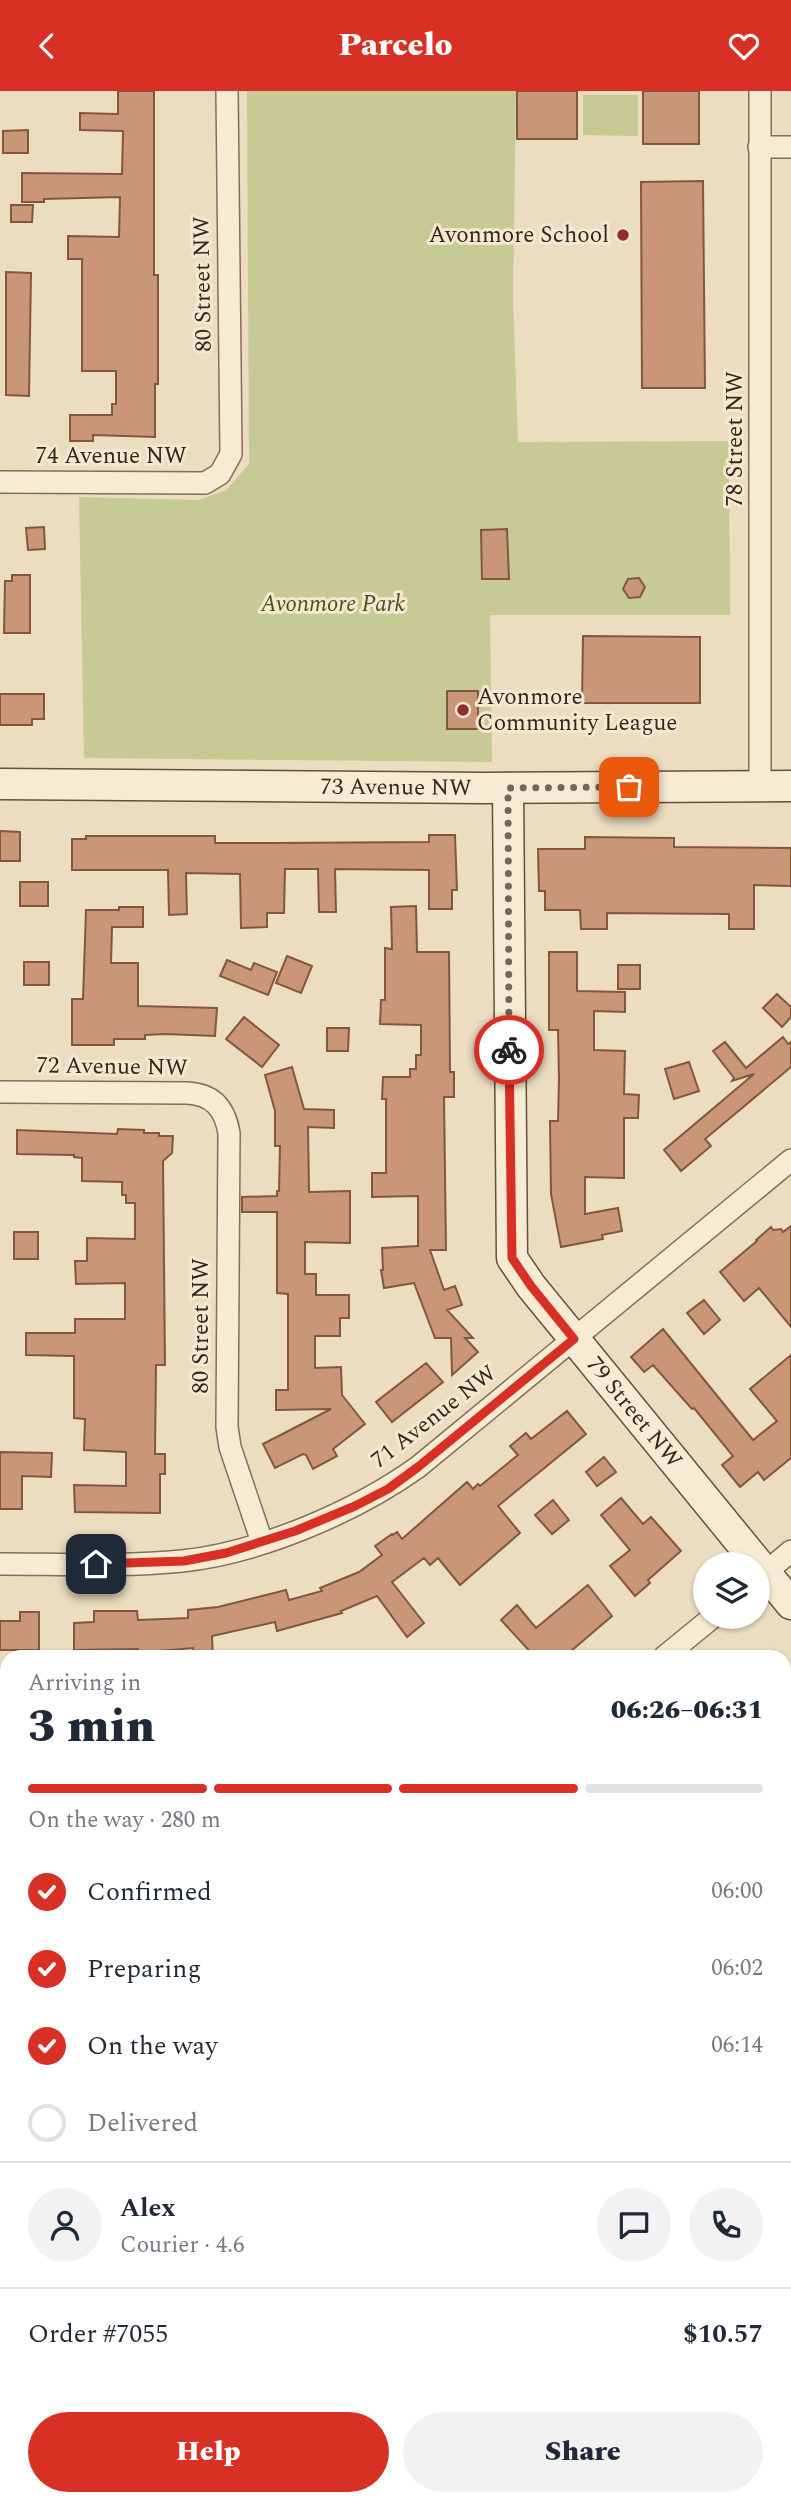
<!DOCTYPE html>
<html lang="en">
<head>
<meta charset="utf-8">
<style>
	:root { --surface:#fff; --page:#f2f2f3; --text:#1f2937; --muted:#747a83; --line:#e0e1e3; --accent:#d93025 }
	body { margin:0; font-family:Spectral,serif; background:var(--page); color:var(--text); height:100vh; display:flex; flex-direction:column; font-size:26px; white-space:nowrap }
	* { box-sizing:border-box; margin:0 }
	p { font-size:23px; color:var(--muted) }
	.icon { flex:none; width:38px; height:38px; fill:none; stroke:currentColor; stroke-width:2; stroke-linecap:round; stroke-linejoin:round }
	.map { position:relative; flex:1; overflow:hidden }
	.details { position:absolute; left:0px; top:1559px; width:791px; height:856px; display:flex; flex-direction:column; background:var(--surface); border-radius:21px 21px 0 0; box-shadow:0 2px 5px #0004 }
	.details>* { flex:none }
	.buttons { position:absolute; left:693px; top:1461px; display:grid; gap:14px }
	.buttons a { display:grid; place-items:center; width:77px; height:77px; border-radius:50%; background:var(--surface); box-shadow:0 2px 5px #0004; font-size:35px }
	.pin { position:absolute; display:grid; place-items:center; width:60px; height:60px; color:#fff; margin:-30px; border-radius:14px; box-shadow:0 4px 10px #0006 }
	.courier { position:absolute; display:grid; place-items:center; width:70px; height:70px; margin:-35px; border:5px solid #d93025; border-radius:50%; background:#fff; color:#222; box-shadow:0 2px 9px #0007 }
	.overview em { font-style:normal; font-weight:800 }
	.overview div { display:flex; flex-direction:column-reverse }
	.overview { display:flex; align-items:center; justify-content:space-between; height:119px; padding:0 28px }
	h1 { font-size:46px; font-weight:800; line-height:52px }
	.bar { display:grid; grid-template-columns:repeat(4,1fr); gap:10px 7px; align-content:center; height:84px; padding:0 28px }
	.bar i { height:9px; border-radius:5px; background:var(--line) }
	.bar .selected { background:var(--accent) }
	.bar p { grid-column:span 4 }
	.line { display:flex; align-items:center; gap:18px; padding:0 28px; border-top:2px solid var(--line) }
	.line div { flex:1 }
	.round { display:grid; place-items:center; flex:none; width:74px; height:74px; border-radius:37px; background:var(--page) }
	ol { padding:0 28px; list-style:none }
	li { display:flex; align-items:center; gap:21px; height:77px }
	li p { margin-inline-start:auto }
	li .icon { padding:7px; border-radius:50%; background:var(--accent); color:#fff; stroke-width:4 }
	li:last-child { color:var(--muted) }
	li i { width:38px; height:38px; border:4px solid var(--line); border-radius:50% }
	.action { display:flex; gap:14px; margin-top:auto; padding:14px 28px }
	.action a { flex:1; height:80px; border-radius:42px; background:var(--accent); color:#fff; font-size:28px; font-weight:800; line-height:80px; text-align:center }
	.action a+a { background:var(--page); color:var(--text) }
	header { display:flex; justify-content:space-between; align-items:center; height:91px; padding:0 28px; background:var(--accent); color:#fff; font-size:32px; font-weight:800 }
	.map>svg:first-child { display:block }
</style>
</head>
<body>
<header><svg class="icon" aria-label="back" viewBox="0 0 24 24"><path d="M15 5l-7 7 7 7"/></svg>Parcelo<svg class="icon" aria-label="heart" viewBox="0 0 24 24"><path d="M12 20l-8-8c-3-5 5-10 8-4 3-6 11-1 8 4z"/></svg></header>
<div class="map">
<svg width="791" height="2414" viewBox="0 0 791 2414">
	<rect width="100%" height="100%" fill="#ecddc0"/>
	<path fill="#c6ca95" d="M247,0H516L513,207L518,351L729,350L730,524H490L492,671L84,667L79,406L199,409L226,399L249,373Z
		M583,4H638V45L583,44Z"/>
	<path fill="#c99677" stroke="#83573f" stroke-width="2" d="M118,0H154V184H158V293H155V346L93,344V350H70V324H112V313H116V280H82V168H68V145L119,146L120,106L44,108V111H22V82L122,83L123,40L80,39V22L118,23Z
		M517,0H577V48H517Z
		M643,0H699V53H643Z
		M28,39V62H3V40Z
		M703,90L705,297H642L641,91Z
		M11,114H33L32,131H11Z
		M6,181L31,182L29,305L6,304Z
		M44,436L45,458L28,459L26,437Z
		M507,438L509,488H482L481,439Z
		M12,484H30V542H4L5,490H12Z
		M639,487L645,496L640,506L629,507L623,498L628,488Z
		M583,545L700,546V612H582Z
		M447,600H478V638H447Z
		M0,603H44V628H32V634H0Z
		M0,740L20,741V770H0Z
		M429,744H455L457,799H452V818H429V779L335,778L336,821H319L318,778H285L284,822H267V836L241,837L240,783L186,782L187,823L169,824L168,779H72V748H86V745H215V752H275L429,751Z
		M585,746L674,747V756L791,757V795L754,794V838H729V823L607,822V838H581L580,819H545V800H539L538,758H585Z
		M20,791H48V815H20Z
		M416,815L417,861H449L450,981H454V1006H444L446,1159H430L444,1199L455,1195L462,1214L447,1219L473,1247H465L478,1261L452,1284L451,1247H435L414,1192L384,1197L381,1179H383L382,1157L418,1155V1105L372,1106V1082H386V1008H382L383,986H410V978H416V964H421V934L380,933L381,909H385V857L392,858L391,816Z
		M119,816H143V836H112L111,872H138V915L217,917L215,945L166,943L145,944V948H114V954H72V908H83L86,819H119Z
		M549,861H577V900L625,901V921L594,920V959L625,960L624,1003L639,1004L638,1027H624V1087L585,1086V1123L618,1117L622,1140L602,1144L603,1148L561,1156L551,1103L550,1030H558L559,988L558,939H549Z
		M287,865L312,875L301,902L276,892Z
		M227,869L251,879L254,872L277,881L268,904L220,885Z
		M24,871H49V894H24Z
		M618,874H640V898H618Z
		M777,903L791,916V926L782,936L763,917Z
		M244,926L279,954L262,976L226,948Z
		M327,937H349L348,960H327Z
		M783,946L788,953L791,951V976L705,1048L711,1055L681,1080L664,1059L754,983L732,990L734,987L713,960L725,951L746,977Z
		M689,971L699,1000L674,1008L665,978Z
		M292,976L304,1018L334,1019V1037L308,1036L309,1101L350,1100V1152L305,1151V1183H316V1204H349V1227H340V1245H315V1277L341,1276L342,1304L365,1333L333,1358L337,1365L313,1378L306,1364L303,1363L275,1377L263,1353L331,1318L276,1319V1299H288V1203L277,1202V1121H242V1106L277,1105V1100H279L280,1055H275V1020L265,984Z
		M118,1038L144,1039V1042H159V1045H173L172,1062L163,1070L165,1274H156L155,1363H165V1383H160V1422L75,1421L74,1394L126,1395V1361L84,1359L85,1328L74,1327V1265L26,1264V1242H75V1228H125V1192L76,1193L75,1170H87V1147L135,1148V1112H126V1104H122V1091L82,1090V1067L74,1066V1064L17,1063V1039L117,1043Z
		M791,1135V1236L759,1197L744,1210L720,1181L757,1150L756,1149L771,1136L773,1139L781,1138L783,1141Z
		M14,1141H38V1168H14Z
		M704,1209L720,1229L704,1243L687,1222Z
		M663,1238L753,1349L777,1330L750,1298L791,1264V1367L764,1389L758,1381L740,1396L722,1374L733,1365L694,1317L692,1318L653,1274L644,1281L631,1266Z
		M426,1272L443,1291L392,1331L376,1311Z
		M567,1320L586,1343L498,1415L520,1442L460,1494L438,1467L430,1474L424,1467L392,1491L424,1532L407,1546L377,1505L341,1520L342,1522L277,1540L275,1531L212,1545L213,1566H194L193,1557L160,1560L161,1566H138V1558L74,1559V1532L94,1531V1520H137L138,1529L188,1527V1519L218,1516L286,1499L289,1509L322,1500L320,1497L359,1481L382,1464L375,1455L392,1443L393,1444L397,1441L402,1448L467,1391L473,1398L478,1393L480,1395L518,1364L510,1355L526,1342L531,1348Z
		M0,1361L52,1362L51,1386L22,1385V1418H0Z
		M604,1366L616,1381L597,1395L586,1381Z
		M621,1407L643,1433L651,1426L681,1460L648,1489L650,1492L635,1505L610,1475L630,1459L601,1424Z
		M553,1409L569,1429L552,1443L535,1424Z
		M588,1494L612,1525L564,1566H535L501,1529L517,1514L536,1537Z
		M20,1521H39V1559H0V1530H20Z"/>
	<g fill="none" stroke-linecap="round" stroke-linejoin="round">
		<g stroke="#846e59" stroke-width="24">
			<path id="street" d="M760,0V695
				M759,56H791
				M0,391L205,392L220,383L231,363L227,0
				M0,1001L187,1002C213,1003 225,1018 229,1042L227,1336L230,1356L262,1451
				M0,1473C60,1473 122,1476 182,1470C259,1462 355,1421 418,1376L791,1069
				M758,1488L791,1460
				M664,1566L713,1526
				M784,1839L791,1833
				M0,2066H7
				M784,2332L791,2327
				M0,2384H7
				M686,2414L694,2408"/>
		</g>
		<g stroke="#664f3c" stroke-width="33">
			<g id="secondary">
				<path id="s1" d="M0,693L484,697L791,695"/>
				<path id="s2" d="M508,697L512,1167L531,1195L791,1513"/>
				<path d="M784,1920L791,1914"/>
				<path d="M784,1952L791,1946"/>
				<path d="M190,2414L197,2408"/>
				<path d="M234,2414L241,2408"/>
			</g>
		</g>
		<use href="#street" stroke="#f7ebd3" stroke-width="21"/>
		<use href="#secondary" stroke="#f7ebd3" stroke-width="30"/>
	</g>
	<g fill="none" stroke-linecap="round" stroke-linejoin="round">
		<path stroke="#746756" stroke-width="7" stroke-dasharray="0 12.6" d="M509,959L508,697L629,696"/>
		<path stroke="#d93025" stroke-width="9" d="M96,1473L184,1470L226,1462L295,1440L355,1415L388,1398L418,1376L574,1248L531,1195L512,1167L509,959"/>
	</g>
	<g fill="#912b30" stroke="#f4e8cf" stroke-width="2.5">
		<circle cx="623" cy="144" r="7"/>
		<circle cx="463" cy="619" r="7"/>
	</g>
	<g text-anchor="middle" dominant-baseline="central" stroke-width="6" stroke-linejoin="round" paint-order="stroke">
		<g font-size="23" fill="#34271d" stroke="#f4e8cf" text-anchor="end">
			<text x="609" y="144">Avonmore School</text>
			<text x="477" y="606" text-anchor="start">Avonmore<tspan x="477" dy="26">Community League</tspan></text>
		</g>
		<g font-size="23" fill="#34271d" stroke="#f4e8cf">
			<text transform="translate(203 193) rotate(-91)">80 Street NW</text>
			<text transform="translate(735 348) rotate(-90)">78 Street NW</text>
			<text x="111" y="365">74 Avenue NW</text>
			<text stroke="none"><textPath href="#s1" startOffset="396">73 Avenue NW</textPath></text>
			<text transform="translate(112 976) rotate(1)">72 Avenue NW</text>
			<text transform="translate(201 1235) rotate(-90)">80 Street NW</text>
			<text stroke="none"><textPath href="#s2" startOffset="667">79 Street NW</textPath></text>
			<text transform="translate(434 1326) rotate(-38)">71 Avenue NW</text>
		</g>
		<g font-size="23" font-style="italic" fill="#475024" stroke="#f4e8cf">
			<text x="333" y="513">Avonmore Park</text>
		</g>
	</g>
</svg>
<div class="buttons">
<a><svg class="icon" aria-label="layers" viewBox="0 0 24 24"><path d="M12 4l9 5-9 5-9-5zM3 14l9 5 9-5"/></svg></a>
</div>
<div class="pin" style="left:629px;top:696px;background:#ea580c"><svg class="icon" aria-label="bag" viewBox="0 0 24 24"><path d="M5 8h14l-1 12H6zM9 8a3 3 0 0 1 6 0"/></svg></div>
<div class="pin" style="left:96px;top:1473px;background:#1f2937"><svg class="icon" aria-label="home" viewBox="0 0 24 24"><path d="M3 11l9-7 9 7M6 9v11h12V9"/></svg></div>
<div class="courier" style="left:509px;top:959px"><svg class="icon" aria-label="bike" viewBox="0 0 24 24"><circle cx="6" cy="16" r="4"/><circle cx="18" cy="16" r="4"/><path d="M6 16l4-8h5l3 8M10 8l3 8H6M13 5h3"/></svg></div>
<section class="details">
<div class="overview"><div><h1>3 min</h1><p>Arriving in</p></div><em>06:26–06:31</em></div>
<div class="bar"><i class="selected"></i><i class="selected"></i><i class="selected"></i><i></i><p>On the way · 280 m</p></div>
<ol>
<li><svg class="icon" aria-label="check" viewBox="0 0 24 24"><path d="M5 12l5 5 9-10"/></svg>Confirmed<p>06:00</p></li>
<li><svg class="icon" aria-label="check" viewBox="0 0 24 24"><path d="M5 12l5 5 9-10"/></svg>Preparing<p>06:02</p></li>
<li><svg class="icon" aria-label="check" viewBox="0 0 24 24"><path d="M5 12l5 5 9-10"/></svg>On the way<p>06:14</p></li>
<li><i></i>Delivered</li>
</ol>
<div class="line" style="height:126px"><a class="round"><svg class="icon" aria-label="person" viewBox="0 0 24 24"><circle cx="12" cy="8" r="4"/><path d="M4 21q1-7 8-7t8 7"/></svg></a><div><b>Alex</b><p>Courier · 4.6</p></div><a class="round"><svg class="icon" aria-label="chat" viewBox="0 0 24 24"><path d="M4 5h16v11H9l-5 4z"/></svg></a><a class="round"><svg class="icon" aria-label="phone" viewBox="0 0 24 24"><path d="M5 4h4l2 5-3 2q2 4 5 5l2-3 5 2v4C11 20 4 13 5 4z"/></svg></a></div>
<div class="line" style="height:91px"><div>Order #7055</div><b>$10.57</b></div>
<div class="action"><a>Help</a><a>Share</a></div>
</section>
</div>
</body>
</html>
